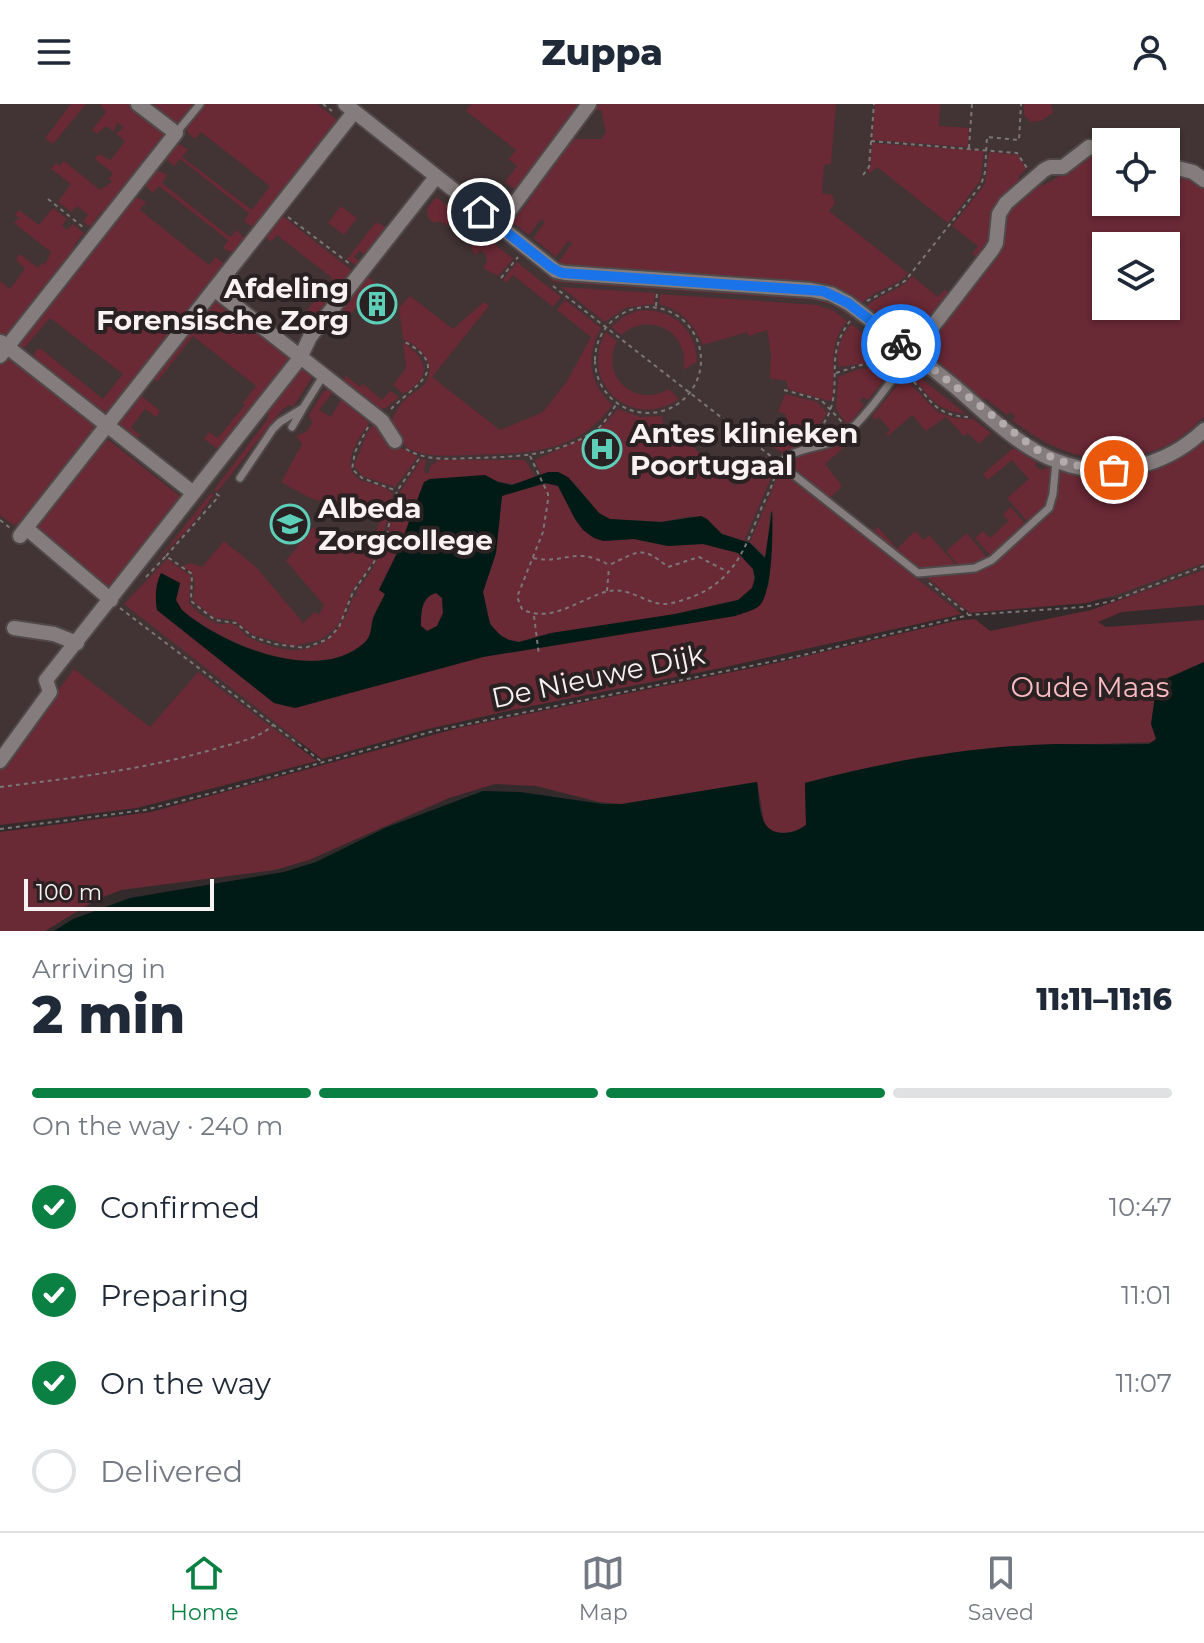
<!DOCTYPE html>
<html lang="en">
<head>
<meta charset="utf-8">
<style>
	:root { --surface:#fff; --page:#f2f2f3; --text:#1f2937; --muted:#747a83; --line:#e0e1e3; --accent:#0b8043 }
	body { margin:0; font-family:Montserrat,sans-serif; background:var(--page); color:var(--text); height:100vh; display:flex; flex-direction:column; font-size:30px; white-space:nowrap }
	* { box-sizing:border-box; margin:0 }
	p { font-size:26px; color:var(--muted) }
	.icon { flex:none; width:44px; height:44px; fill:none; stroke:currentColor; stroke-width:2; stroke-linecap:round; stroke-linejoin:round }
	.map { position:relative; height:827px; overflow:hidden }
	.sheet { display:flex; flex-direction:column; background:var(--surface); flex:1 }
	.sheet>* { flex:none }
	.buttons { position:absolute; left:1092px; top:24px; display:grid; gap:16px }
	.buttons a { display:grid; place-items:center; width:88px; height:88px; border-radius:0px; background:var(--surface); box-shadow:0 2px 6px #0004; font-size:40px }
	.scale { position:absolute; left:24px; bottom:20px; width:190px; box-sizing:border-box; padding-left:8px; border:4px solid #f8f2f3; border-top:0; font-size:22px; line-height:28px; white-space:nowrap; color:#f8f2f3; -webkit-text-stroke:6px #292122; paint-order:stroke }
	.pin { position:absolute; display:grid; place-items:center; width:68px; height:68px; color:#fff; margin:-34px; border:4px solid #fff; border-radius:50%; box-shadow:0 2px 8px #0007 }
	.courier { position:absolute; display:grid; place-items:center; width:80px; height:80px; margin:-40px; border:6px solid #1a73e8; border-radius:50%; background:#fff; color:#222; box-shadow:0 2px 10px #0007 }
	.summary em { font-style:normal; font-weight:800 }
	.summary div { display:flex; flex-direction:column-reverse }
	.summary { display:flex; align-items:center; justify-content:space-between; height:136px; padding:0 32px }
	h1 { font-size:52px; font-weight:800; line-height:60px }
	.bar { display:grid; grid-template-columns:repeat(4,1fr); gap:12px 8px; align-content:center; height:96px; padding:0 32px }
	.bar i { height:10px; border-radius:6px; background:var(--line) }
	.bar .selected { background:var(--accent) }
	.bar p { grid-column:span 4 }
	ol { padding:0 32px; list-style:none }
	li { display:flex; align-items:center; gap:24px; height:88px }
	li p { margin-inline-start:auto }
	li .icon { padding:8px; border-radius:50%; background:var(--accent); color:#fff; stroke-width:4 }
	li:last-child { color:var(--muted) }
	li i { width:44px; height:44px; border:4px solid var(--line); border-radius:50% }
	header { display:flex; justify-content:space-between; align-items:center; height:104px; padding:0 32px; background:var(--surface); font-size:36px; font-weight:800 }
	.menu { display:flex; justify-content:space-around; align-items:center; height:112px; border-top:2px solid var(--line); background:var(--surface); font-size:22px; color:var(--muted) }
	.menu a { display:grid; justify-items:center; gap:4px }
	.menu .selected { color:var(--accent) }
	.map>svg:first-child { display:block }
</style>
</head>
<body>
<header><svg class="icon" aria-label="menu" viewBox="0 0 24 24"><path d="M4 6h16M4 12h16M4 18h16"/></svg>Zuppa<svg class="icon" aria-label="person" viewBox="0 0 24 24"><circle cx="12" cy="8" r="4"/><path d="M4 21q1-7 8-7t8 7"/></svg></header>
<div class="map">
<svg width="1204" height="827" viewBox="0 0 1204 827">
	<rect width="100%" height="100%" fill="#332b2b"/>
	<path fill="#423335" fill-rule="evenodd" d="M0,0H1204V487L882,512L422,610L0,710ZM1106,38H1166V98H1106ZM1106,142H1166V202H1106Z"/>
	<path fill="#692935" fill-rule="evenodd" d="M71,0H86L53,40L45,34Z
		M100,0H133L167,29L105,111L101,108L90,123L83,117L88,111L77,102L72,108L58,98L71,80L51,65L56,59L59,62L64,57L100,86L112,78L109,75L113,69L95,55L99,50L111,56L125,37L116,29L124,24L117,18L114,28L106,22L97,30L92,26L106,8Z
		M154,0H197L182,19L177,21L155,5Z
		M204,0H317L340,18L254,124L244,117L249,109L180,55L174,62L165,54L176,39L188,45L182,53L252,106L270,82L201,28L195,35L188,29L186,23Z
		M471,0H585L517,87L505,78L517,62L509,55L516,46L466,7Z
		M593,0H836L831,60L824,61L822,89L832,91L835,99L829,107L908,169C895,185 873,185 860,201L848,192L556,161L572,139L568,137L556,153L533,134L545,118L541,115L529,131L512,118L530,96L525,92L571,35H601L606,28L601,6H595Z
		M875,0H940L939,22L969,24L968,43L872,36Z
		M1024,0H1051L1053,9L1041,17L1030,18L1024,11Z
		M872,39L984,47L980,77L948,119L877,63L870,69L867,67L870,63Z
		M1089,47L1106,48V98H1166V65L1194,73L1204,82V312C1174,346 1139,356 1096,353L1095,355C1062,349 1039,337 1012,316L1015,312L1010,308L1007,311L985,294L982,297L922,250L969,188V184L993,156L1000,145L1003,114L1008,103L1031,83C1051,84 1074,60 1089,47ZM1106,142H1166V202H1106Z
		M989,48L1019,51L1026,65L1018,73L1022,79L995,102L991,140L978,153L972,150L978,142L952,122L985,80Z
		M155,65L167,71L162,79L230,133L237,126L246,136L235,150L223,144L228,136L159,82L153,89L143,80Z
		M135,92L146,98L140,106L209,161L216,153L223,159L224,165L110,309H104L32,254L37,245H41L103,295L123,270L50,214L22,246L17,241Z
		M436,93L456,109L447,122L442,118H432L428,113L427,105Z
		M341,102L357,114L344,131L328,119Z
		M53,104L67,115L62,121L67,126L73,120L84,129L73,143L77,147L7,233L0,230V177L10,185L25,165L16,155L20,150L38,164L42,159L45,161L51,148L14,119L19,114L15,111L19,106L39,121Z
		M281,111L354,168L334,193L324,186L332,174L277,131L271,138L267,134L266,130Z
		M376,118L388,124L366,152L359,147L354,153L361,159L358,163L347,155Z
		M473,122L513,155L498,172L483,164L487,158L486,150L480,146L476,151L472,147L470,130Z
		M517,158L561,193L553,203L513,171L506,179L503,176Z
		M549,169L804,191L830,195L853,210L851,213L833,201L815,196L554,178L547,172Z
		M367,172L375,179L340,224L331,218Z
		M912,172L938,193L945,185L949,190L912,241L864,205C878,189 899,189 912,172Z
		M561,183L655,189L654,200L625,204L605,218Z
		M322,188L332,195L311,223L300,215Z
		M660,190L817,201L834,207L847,217C826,242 837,266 832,295L829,297L788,285L786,277L770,274L771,250L767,226L749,232L747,228L703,241C694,221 682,206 659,200Z
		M410,192L453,225L484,198L489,202L432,273L500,326L543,308L567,277L591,233L557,206L565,196L601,224C585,252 589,279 612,301C578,351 521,350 466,351C448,352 421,354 405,342C396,335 397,324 392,315C396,307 400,300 407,294C414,288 423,284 427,276C436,257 418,242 403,235L399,204Z
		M215,194L291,254V257L219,346L204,335L209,328L218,334L245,301L243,299L256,282L193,232L157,278L151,273Z
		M637,207C670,202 697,225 697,258L683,266C691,229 650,206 621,231L611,223L623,213Z
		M851,220L899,257L895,261L875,258L839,263C834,248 841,233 851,220Z
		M606,228L617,237C599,272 635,305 669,285L679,295C632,328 577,278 606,228Z
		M403,238C429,256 433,273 403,290L393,281L406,264Z
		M12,255L97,322L21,422L12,420L0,411V260L4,256Z
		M302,263L310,269L311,275L293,303L289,301L282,306L217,388L214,386L267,316L270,300L296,264Z
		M877,263L892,266L868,296L863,293L860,297L864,301L850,319H846L836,305L838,273L859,265Z
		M909,265L966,310C931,306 930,289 907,268Z
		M346,272L360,283L363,280L382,296L390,287L399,293L386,304L376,305L341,278Z
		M904,273L937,308L954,314L973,315L991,329L979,340L968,329L964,332L946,313L926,327L912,311L888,332L886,330L890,326L879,313L875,316L872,312Z
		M330,284L335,286L319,306L331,313L343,292L372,315C360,331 334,368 366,378C376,381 386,382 393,390L382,438L371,461L351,488L344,511L335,525L320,536L294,542L253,531L234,516L215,514L194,498L193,494C195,478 198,471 182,462L191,459L202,463L224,437L256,463L305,521L304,518L315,508L319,511L324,501L286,457L313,423L369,442L375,433L372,431L373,428H376L380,417L308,393L281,378L302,340L296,332L306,328L312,319L309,311L323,288Z
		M138,289L160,307L156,313L145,305L131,324L140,331L136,336L117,320Z
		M785,290L817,298L827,308C818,326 803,342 783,349L767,339L766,334L771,322L777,326L782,325L787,315L785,310L778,308Z
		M618,305L640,313L662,312L665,328L674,325L735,382L765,356L776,362L744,437L722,430L691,412L661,418L610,415L599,409L573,377L548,368L541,371L535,356L596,329Z
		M375,319L381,324L385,335L418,353L395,383L362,372L354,362L367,329Z
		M1204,334V459L1119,490L1086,499L970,509L925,472L984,465L1050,408L1055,398L1061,363L1108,371Z
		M845,335L851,337L825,360L842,382L829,395L788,362L790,355L826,344Z
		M104,336L110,337L181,393L109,484L34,425Z
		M1018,343L1037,359L1035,362L1040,366L1051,363C1056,387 1046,403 1029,419L1007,394L1029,375L1012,356L988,376L983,370L1011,346Z
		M422,354L426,357L424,368L428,370L431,361L439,356H525L536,374C517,382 504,382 485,371L398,447L379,485L385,489L372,516L370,533C331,578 250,550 208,524C196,516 181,510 176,496L180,482L156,489L157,506L274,599L295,604L483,553L735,512L769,482L773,408H770L767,454L750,438L780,367L962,510L721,564L512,606L424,626L322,655L124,500L167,455L191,472L189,499C196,507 209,518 220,520C224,520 228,519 232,520C240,522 244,532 252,535C301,558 339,545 353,492L356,493L357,486L371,467L386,438L396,394Z
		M550,379L558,382L575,415L583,426L594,434L608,437L634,435L668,442L703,440L738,449L753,465L754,480L746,492L738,496L675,510L519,538L504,534L493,524L488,513L483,488L496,449L502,391Z
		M211,389L214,391L189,424L156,458Z
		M1011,403L1027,422L991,452L975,434L983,427L990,434L1008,417L1003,410Z
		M878,423L897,445L915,427L924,436L929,431L958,463L920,466L872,429Z
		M967,429L988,455L975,461L960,463L946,447Z
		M1204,466V501L1122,508L1098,518L1106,523L1204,516V558L1162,576L1164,638C1042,641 923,646 805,679L806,721C794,730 779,732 765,723L757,678L622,700L599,698L536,682L495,680L449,694L309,756L275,766L121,786L96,796L45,827H0V728L151,708L458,624L776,559L955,517L975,515L990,527L1091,506Z
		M436,489L442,494L443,509L437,522L427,527L421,522C421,509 421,493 436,489Z
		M74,565L150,623L198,568L317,657L137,704L0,721V665Z"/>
	<path fill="#001a15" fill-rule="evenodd" d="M548,368H558L568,373L599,409L610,415L661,418L701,412L707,415L722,430L750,439L765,454L772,406C773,425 773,490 759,502C753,507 743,509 735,512L483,553L295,604L274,599L157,506C155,493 155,481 161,469L180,479L176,496L182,506C222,541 318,581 364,539C373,531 370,521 374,512C377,504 382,497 385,490L379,486L398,447L424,378L430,375L485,371L498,378L512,381ZM545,379L558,382L575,415L583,426L594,434L603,437L634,435L668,442L703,440L738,449L753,465L755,474L752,484L738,496L675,510L551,529L519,538L509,536L500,531L490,520L483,488L496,449L502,392ZM436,489L442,494L443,509L437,522L427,527L421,522C421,509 421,493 436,489Z
		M1204,558V827H54L73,815L130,794L284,768L316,758L385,724L483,687L520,688L603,700H622L757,678C760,697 757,729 783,729C792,729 799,726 806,721L805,679C887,657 972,642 1056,640C1087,640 1118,641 1149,640L1156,635L1151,620L1156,584L1162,577Z"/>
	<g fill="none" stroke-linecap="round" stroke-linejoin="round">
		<g stroke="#4f494a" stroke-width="11">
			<path id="lane" d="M176,29L200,0
				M912,249C893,273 866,315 843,332C824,346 794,341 780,360L918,469L975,464L992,456L1049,404L1053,390L1056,357
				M292,323L302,306
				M240,374L273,325L280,318L303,304L323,272"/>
		</g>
		<g stroke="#4f494a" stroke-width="18">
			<path id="street" d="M345,0L556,167L565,169L811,186L831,190L848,199C884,226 919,254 954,282C985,308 1018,343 1057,357C1108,377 1165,363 1204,326
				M1166,61L1193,68L1204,76
				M498,122L589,0
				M214,185L382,317L395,337
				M1,238L192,388
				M912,249L992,146L996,139L999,110L1006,99L1044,66L1050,63H1063L1089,43L1106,45
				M0,252L176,29L138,0
				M26,424L354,8
				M20,432L26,424L111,496
				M14,524L54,530L77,539
				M0,657L50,588L46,576L300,254L310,233L436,73"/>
		</g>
		<path stroke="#7d7677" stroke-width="2" stroke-dasharray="4 4" stroke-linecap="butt" d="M323,0L332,7
			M871,37L1017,49L1027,64
			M969,44L972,0
			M863,71L869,63L874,0
			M48,95L84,124
			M288,113L350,160
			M501,174L518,153
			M553,182L772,353
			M867,197L905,177L981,81L985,68L987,33L1019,36L1021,0
			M656,202L657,188
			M595 256a53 53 0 1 1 106 0a53 53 0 1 1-106 0Z
			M836,269L864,260L888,261
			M908,272C931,293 931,311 968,313
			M784,286L821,296L843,319
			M391,305C413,282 455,264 403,237
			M368,323L355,348L352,365L362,374L397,387
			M814,332C853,289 818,259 850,217
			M406,345C425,357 451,355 472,354C516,353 560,352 597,325C605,319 610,309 616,301
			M530,352L548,390V396L543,428L517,493L522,505C551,521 582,493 609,487C628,483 644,498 662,500C672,500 683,496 692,493C735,476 745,444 761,405C766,393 772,384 775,371
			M0,416L10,424
			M166,452L219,392L214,388
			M533,454C567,461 573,441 609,461C640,447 641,441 668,463L699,453L728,468
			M146,473L166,452L192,470L191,497L215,516L236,519L253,533L275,540L305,544L328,535L339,523L353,488L374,458L386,433L397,387L421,352
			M929,479L968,510
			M607,487L609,463
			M120,504L322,658
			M534,512L539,551
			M0,683C74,674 147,665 218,644C238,638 259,635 274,620
			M0,725L145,706L224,686L434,627L799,552L969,511L1084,503L1112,497L1204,462"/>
		<use href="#lane" stroke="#857c7d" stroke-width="7"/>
		<use href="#street" stroke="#857c7d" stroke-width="14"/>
	</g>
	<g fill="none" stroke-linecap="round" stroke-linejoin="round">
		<path stroke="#b3acad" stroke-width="8" stroke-dasharray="0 14.4" d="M901,240L1034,344C1059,359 1084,365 1114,366"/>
		<path stroke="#1a73e8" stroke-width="10" d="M481,108L552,164L562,169L823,187L848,199L901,240"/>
	</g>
	<defs>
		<g id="building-ring" transform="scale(2)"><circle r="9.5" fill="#292122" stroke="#5dceb8" stroke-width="1.5"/><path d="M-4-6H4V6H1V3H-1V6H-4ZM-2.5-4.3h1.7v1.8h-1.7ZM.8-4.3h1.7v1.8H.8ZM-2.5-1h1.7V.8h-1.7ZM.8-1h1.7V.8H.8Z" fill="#5dceb8"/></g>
		<g id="hospital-ring" transform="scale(2)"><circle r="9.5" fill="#292122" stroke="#5dceb8" stroke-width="1.5"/><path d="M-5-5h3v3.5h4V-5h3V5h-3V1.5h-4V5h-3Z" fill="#5dceb8"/></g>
		<g id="university-ring" transform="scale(2)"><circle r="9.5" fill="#292122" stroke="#5dceb8" stroke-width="1.5"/><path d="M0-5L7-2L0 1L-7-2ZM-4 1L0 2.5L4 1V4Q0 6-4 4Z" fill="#5dceb8"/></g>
	</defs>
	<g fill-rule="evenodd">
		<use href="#building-ring" x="377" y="200"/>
		<use href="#hospital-ring" x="602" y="345"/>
		<use href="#university-ring" x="290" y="420"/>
	</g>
	<g text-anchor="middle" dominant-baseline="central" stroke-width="8" stroke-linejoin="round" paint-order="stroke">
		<g font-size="28" font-weight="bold" fill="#f8f2f3" stroke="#292122" text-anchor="start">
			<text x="349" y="184" text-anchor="end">Afdeling<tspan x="349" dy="32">Forensische Zorg</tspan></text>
			<text x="630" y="329">Antes klinieken<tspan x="630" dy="32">Poortugaal</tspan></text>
			<text x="318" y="404">Albeda<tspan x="318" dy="32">Zorgcollege</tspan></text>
		</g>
		<g font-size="28" fill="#f8f2f3" stroke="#292122">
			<text transform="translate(598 572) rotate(-12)">De Nieuwe Dijk</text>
		</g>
		<g font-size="28" fill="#fbbbc2" stroke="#292122">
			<text x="1090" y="583">Oude Maas</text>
		</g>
	</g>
</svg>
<div class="buttons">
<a><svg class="icon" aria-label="locate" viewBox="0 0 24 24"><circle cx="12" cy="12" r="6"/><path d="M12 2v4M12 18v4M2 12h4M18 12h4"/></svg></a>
<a><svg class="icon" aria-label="layers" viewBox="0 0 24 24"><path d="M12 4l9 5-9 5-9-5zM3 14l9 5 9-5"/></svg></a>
</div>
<div class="scale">100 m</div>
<div class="pin" style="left:1114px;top:366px;background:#ea580c"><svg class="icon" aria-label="bag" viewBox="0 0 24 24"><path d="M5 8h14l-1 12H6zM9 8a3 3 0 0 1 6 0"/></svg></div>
<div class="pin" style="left:481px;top:108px;background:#1f2937"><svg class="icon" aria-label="home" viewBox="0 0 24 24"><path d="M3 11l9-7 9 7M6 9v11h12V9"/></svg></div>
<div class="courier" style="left:901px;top:240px"><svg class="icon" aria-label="bike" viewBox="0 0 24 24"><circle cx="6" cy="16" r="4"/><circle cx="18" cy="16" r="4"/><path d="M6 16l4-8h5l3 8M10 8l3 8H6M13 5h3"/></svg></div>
</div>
<section class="sheet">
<div class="summary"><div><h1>2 min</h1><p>Arriving in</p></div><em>11:11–11:16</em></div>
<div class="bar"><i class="selected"></i><i class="selected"></i><i class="selected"></i><i></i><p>On the way · 240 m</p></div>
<ol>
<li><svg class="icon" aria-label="check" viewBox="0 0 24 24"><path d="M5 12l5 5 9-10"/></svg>Confirmed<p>10:47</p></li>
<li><svg class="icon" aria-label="check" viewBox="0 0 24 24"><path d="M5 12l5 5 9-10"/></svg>Preparing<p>11:01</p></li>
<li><svg class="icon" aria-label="check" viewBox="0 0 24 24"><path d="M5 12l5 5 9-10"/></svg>On the way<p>11:07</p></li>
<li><i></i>Delivered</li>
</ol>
</section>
<nav class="menu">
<a class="selected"><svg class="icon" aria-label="home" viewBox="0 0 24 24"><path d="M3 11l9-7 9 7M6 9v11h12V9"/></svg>Home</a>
<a><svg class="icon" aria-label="map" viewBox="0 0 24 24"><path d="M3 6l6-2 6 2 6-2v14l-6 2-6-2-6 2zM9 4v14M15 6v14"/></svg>Map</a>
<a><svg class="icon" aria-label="saved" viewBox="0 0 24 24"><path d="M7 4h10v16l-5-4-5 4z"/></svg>Saved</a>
</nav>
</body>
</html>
